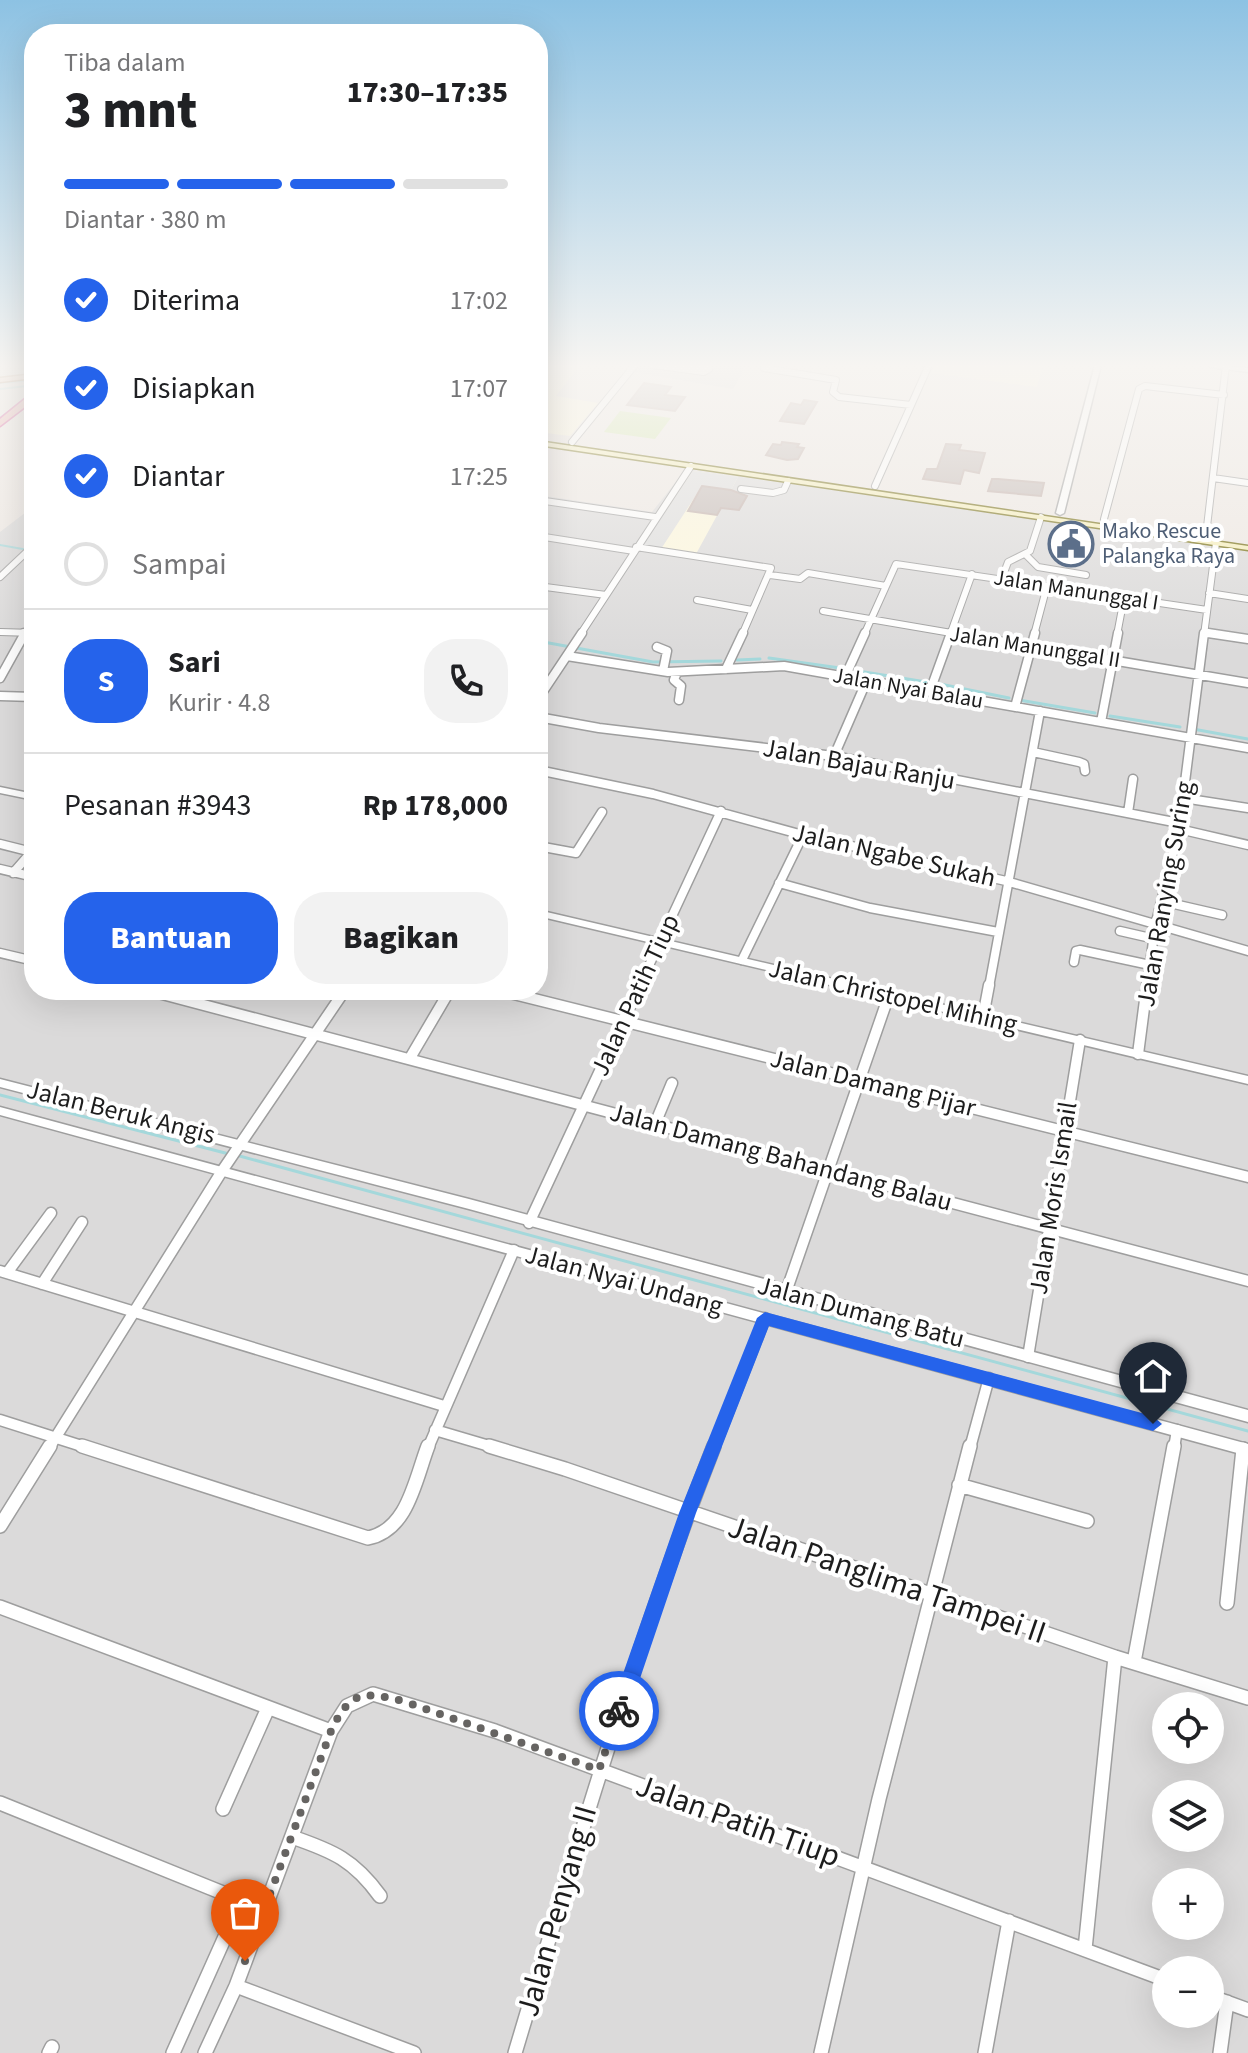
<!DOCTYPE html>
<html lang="id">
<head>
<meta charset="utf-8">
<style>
	:root { --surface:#fff; --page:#f2f2f2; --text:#202124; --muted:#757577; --line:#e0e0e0; --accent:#2563eb }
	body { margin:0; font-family:"Source Sans 3",sans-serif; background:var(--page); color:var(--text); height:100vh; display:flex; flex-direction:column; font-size:30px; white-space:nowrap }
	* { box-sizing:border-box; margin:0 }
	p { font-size:26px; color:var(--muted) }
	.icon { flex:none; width:44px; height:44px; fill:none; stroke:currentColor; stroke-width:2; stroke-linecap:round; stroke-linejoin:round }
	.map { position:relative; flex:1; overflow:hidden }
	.drawer { position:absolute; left:24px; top:24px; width:524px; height:976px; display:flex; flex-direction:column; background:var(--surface); border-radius:32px; box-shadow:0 8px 32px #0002 }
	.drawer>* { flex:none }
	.controls { position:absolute; left:1152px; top:1692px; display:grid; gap:16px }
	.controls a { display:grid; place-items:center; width:72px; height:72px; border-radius:50%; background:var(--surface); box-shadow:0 8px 32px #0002; font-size:40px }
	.pin { position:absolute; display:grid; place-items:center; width:68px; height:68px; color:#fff; margin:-82px -34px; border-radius:50% 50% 50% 0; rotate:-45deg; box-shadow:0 0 8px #0007 }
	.pin .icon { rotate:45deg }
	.courier { position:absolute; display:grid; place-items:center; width:80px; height:80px; margin:-40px; border:6px solid #2563eb; border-radius:50%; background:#fff; color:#222; box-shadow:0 2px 10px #0007 }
	.overview em { font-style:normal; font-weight:800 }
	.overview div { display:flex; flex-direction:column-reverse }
	.overview { display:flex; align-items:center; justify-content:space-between; height:136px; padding:0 40px }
	h1 { font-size:52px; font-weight:800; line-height:60px }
	.bar { display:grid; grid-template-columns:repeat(4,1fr); gap:12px 8px; align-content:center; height:96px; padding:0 40px }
	.bar i { height:10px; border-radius:6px; background:var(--line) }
	.bar .selected { background:var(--accent) }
	.bar p { grid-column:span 4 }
	.line { display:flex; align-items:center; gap:20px; padding:0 40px; border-top:2px solid var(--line) }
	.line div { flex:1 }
	.round { display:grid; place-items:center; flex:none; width:84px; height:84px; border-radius:32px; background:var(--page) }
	ol { padding:0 40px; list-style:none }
	li { display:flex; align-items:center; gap:24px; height:88px }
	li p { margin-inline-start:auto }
	li .icon { padding:8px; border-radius:50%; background:var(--accent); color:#fff; stroke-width:4 }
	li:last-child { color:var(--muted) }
	li i { width:44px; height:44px; border:4px solid var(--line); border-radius:50% }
	.action { display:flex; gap:16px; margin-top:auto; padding:16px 40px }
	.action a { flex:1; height:92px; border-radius:32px; background:var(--accent); color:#fff; font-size:32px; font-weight:800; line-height:92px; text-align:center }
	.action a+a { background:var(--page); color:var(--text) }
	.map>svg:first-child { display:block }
</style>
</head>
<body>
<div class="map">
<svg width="1248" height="2053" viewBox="0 0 1248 2053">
	<rect width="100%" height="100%" fill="#eee8e3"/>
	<path fill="#dbdada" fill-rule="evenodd" d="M638,365H746L733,389L633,372Z
		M686,469L1248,550V2053H0V532L34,506V990H538V495L652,512ZM1166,1706H1210V1750H1166ZM1166,1794H1210V1838H1166ZM1166,1882H1210V1926H1166ZM1166,1970H1210V2014H1166Z"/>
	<path fill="#fef8dc" d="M538,365H580L556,396L598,403L570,436L538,432Z
		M935,365H1043L1037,387L931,373Z
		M693,471L738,477L696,554L642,546Z"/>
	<path fill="#d3e7aa" d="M620,411L671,418L655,439L604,432Z"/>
	<path fill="#ddd" d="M693,471L738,477L731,490L702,486L661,549L642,546Z"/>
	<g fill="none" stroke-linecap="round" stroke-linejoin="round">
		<path stroke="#a4d8db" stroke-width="2" d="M0,383L34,380
			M0,389L27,386L33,393L30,395
			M0,418L21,402
			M0,545L34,551"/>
		<path stroke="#a4d8db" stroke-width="3" d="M538,641L653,662L721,661
			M769,658L840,668
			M737,660L760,659
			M852,670L926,682
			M940,684L1009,698
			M1019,700L1095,713
			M1110,716L1180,727
			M1193,729L1248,739
			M0,1095L229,1154
			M236,1155L1248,1431"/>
	</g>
	<path fill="#c2b7b3" stroke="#bfaca6" stroke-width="2" d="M644,383L671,387L665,395L685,397L675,411L627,405Z
		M804,400L817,402L804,424L780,421L791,403L801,405Z
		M782,442L799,444L797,447L804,448L798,459L787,460L766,455L773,444L781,445Z
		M946,444L961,445L959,450L985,453L979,473L964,470L960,484L923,479L927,469H937Z
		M992,479H998L1044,483L1041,496L988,491Z
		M702,486L731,490L747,496L739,510L721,508L717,515L688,511Z"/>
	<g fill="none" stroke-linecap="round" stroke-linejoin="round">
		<g stroke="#9e9e9e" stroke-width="8">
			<path id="minor-far3" d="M653,365L704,372L709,369L685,365
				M764,368L836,380L833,392L839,397L911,405
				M572,442L635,365
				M1213,478L1248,483
				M875,486L929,365
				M741,489L773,493L784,490L788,481
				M538,500L655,517
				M1104,519L1139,389L1145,386L1224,395
				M1206,535L1226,365
				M538,536L634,551
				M636,547L771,568L742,635
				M1026,555L1038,567L1086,575
				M770,575L800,579L808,573L886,586
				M0,577L34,545
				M1002,578L1008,562L1030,551L1041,517
				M538,586L606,595
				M1209,593L1248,599
				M697,600L752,610
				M823,611L963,635
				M0,632L34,633
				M1204,632L1221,635
				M580,635L691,466
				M864,635L896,564L1207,610
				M950,635L972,574
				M1034,635L1047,586
				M1117,635L1124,598
				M1204,635L1216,543"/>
		</g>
		<g stroke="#9e9e9e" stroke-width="11">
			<path id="minor-far2" d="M24,633H34
				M951,633L1248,683
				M1208,633L1248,639
				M657,647L667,651L663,671
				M567,656L668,672L784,666L1248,748
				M726,669L743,633
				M677,672L674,680L681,686L679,700
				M845,677L865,633
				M0,678L25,633
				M930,691L951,633
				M0,696L34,697
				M538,699L582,633
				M1015,707L1035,633
				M538,717L599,728L834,756L1179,823
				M1101,722L1118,633
				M1033,752L1079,762L1084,764L1085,771
				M834,756L867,680
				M538,770L653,794L803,835L1006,881L1248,951
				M1183,798L1248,808
				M1128,813L1133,779
				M1179,829L1248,845
				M0,844L32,852
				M538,846L576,853L602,812
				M0,869L34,877
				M13,873L34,849
				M779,883L870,908L998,932
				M1161,901L1222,915
				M1120,931L1155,939
				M0,953L34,961
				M742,960L803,835
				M1074,962L1076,951L1080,950L1150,965
				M639,987L721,811
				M989,987L1040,711
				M1147,987L1155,926L1179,829L1204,633"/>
		</g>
		<g stroke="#9e9e9e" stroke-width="13">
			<path id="minor-far1" d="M147,990L1248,1281
				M498,990L1248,1177
				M983,1017L989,985
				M1138,1054L1147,985
				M410,1058L450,990
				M655,1124L672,1083
				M529,1223L640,985
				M0,1271L444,1406
				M7,1273L51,1213
				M42,1284L82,1222
				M786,1292L889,995
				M1028,1357L1080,1040
				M0,1420L88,1448
				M435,1430L496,1448
				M49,1448L222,1171L345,990
				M428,1448L514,1250
				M714,1448L765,1318
				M970,1448L989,1378
				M1174,1448L1177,1430"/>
		</g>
		<g stroke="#9e9e9e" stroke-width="16">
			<path id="minor" d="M82,1446L368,1538C408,1530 415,1480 428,1446
				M489,1446L565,1469L1115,1657L1248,1698
				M959,1485L1087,1521
				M0,1526L50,1446
				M1227,1603L1243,1449
				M0,1607L331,1731
				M1134,1662L1174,1446
				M0,1803L265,1910
				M223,1809L268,1708
				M292,1837C333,1851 354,1860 380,1896
				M1085,1949L1115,1657
				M236,1986L414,2053
				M1210,1996L1248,2010
				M49,2053L52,2047
				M173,2053L242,1899
				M205,2053L236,1986L331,1731L347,1706L373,1694L495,1731L1166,1980
				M515,2053C576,1849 636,1645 714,1446
				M821,2053L879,1799L970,1446
				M985,2053L1009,1921
				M1220,2053L1227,2002"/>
		</g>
		<g stroke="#9e9e9e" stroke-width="3">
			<path id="tertiary" d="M1095,365H1101L1064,513L1060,515L1056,513Z
				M1208,365L1248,368V372L1211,367Z
				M0,787L34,794V800L0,793Z
				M538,910L1248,1076V1084L538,916Z
				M0,1079L469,1199L1248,1410V1422L469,1209L0,1087Z
				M0,1107L1248,1444V1456L0,1115Z"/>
		</g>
		<g stroke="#706808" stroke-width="3">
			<path id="secondary" d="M538,441L1248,546V550L538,445Z"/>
		</g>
		<g stroke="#924904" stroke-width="3">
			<path id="primary" d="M34,374V378L0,382V378Z"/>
		</g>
		<g stroke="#d32983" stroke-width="3">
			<path id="trunk" d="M31,394H34V400L0,426V419Z"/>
		</g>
		<use href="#minor-far3" stroke="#fff" stroke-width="6"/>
		<use href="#minor-far2" stroke="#fff" stroke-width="8"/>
		<use href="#minor-far1" stroke="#fff" stroke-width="10"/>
		<use href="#minor" stroke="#fff" stroke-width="13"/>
		<use href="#tertiary" fill="#fff" fill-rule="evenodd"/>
		<use href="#secondary" fill="#f7efb8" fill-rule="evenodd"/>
		<use href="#primary" fill="#f9c09d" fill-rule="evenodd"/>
		<use href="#trunk" fill="#eea6a5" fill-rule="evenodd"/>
	</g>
	<linearGradient id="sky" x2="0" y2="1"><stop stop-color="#8dc2e3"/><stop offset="0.56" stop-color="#f7f5f2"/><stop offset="1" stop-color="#f7f5f2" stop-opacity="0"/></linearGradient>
	<rect width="1248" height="653" fill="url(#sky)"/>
	<path fill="#2563eb" d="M765,1312L1153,1416L1162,1424L1153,1431L769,1326L696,1513L629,1711L626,1718L619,1720L612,1718L610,1711L679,1513L757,1318Z"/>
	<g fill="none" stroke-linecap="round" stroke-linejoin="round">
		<path stroke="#666462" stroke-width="8" stroke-dasharray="0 14.4" d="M245,1961L331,1731C350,1691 362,1691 403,1701L599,1770L619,1711"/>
	</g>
	<defs>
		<g id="civic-ring" transform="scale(2.3)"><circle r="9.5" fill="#fff" stroke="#5c6f8a" stroke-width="1.5"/><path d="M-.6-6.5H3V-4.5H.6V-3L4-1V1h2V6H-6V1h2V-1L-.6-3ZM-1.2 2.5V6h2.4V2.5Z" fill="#5c6f8a"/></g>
	</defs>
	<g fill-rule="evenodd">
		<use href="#civic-ring" x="1071" y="544"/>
	</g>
	<g text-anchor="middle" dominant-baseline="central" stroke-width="8" stroke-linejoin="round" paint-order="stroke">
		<g font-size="22" fill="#4e5e75" stroke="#fff" text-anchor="start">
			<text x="1102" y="531">Mako Rescue<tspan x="1102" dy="25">Palangka Raya</tspan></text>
		</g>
		<g font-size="22" fill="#1d1d1d" stroke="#fff">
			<text transform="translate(1076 590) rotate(9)">Jalan Manunggal I</text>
			<text transform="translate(1035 647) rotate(9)">Jalan Manunggal II</text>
			<text transform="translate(908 688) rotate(10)">Jalan Nyai Balau</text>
		</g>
		<g font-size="26" fill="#1d1d1d" stroke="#fff">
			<text transform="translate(859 764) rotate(10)">Jalan Bajau Ranju</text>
			<text transform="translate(894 855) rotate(13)">Jalan Ngabe Sukah</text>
			<text transform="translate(1165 894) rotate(-80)">Jalan Ranying Suring</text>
			<text transform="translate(635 995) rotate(-65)">Jalan Patih Tiup</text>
			<text transform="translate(893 996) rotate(13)">Jalan Christopel Mihing</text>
			<text transform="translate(873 1083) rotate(14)">Jalan Damang Pijar</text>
			<text transform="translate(121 1112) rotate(14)">Jalan Beruk Angis</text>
			<text transform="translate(781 1157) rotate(15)">Jalan Damang Bahandang Balau</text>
			<text transform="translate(1053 1198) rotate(-81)">Jalan Moris Ismail</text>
			<text transform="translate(624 1280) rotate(15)">Jalan Nyai Undang</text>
			<text transform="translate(861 1312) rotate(15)">Jalan Dumang Batu</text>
		</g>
		<g font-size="32" fill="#1d1d1d" stroke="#fff">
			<text transform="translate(887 1580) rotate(19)">Jalan Panglima Tampei II</text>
			<text transform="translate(738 1821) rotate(20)">Jalan Patih Tiup</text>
			<text transform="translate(557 1911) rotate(-74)">Jalan Penyang II</text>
		</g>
	</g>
</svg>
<div class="controls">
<a><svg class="icon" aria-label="locate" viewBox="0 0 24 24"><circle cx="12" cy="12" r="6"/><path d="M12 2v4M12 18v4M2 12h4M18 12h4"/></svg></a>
<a><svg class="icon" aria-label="layers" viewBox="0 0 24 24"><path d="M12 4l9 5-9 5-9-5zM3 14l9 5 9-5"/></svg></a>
<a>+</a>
<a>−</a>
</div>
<div class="pin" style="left:245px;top:1961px;background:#ea580c"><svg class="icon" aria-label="bag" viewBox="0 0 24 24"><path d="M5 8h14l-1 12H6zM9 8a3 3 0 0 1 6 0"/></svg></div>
<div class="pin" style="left:1153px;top:1424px;background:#1f2937"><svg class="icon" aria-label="home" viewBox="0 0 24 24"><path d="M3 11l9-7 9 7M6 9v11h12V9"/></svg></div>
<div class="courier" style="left:619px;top:1711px"><svg class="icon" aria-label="bike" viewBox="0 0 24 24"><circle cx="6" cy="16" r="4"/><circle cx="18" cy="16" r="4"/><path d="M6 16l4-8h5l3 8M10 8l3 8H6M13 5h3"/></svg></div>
<section class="drawer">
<div class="overview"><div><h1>3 mnt</h1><p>Tiba dalam</p></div><em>17:30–17:35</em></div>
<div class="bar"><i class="selected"></i><i class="selected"></i><i class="selected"></i><i></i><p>Diantar · 380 m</p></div>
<ol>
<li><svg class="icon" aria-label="check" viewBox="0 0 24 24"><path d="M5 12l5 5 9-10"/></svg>Diterima<p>17:02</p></li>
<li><svg class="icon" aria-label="check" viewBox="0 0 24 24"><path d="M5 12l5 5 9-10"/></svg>Disiapkan<p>17:07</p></li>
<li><svg class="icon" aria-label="check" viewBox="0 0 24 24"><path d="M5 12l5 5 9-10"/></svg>Diantar<p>17:25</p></li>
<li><i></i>Sampai</li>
</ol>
<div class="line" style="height:144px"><b class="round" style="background:var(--accent);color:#fff">S</b><div><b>Sari</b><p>Kurir · 4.8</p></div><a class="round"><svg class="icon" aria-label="phone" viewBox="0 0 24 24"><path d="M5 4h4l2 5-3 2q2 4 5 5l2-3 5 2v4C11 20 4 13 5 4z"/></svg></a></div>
<div class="line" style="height:104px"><div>Pesanan #3943</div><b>Rp 178,000</b></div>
<div class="action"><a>Bantuan</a><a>Bagikan</a></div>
</section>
</div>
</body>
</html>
